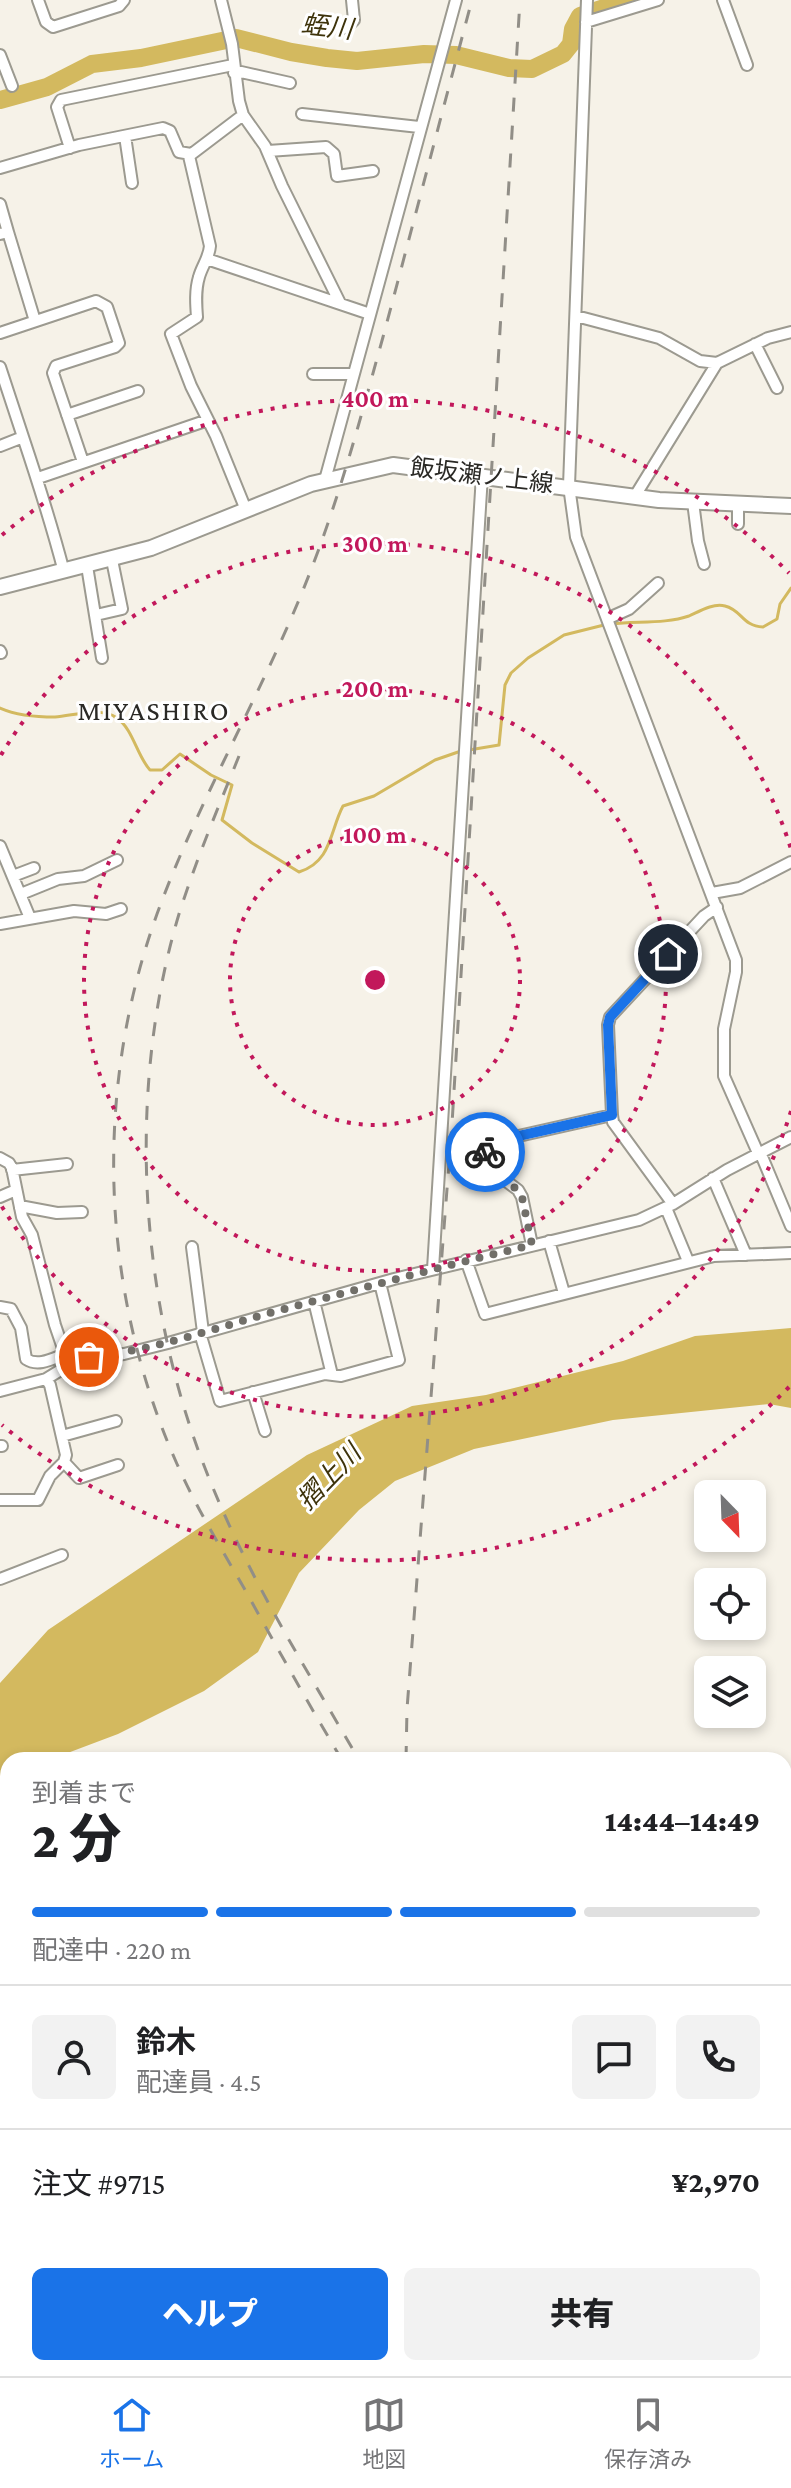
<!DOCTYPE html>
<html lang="ja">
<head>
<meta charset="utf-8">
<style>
	:root { --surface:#fff; --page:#f2f2f2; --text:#202124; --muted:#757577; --line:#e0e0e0; --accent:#1a73e8 }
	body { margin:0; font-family:"Crimson Pro","Noto Sans JP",serif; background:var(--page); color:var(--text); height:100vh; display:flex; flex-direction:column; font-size:30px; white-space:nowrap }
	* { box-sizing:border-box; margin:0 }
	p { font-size:26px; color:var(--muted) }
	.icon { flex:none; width:44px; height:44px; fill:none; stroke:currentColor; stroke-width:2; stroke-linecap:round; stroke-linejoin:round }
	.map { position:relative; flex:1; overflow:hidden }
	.panel { position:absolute; left:0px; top:1752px; width:792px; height:624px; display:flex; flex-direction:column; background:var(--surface); border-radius:24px 24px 0 0; box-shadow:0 4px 12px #0003 }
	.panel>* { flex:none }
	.needle { width:52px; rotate:157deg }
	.buttons { position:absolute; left:694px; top:1480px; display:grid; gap:16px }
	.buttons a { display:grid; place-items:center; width:72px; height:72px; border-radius:12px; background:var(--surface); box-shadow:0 4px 12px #0003; font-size:40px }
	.pin { position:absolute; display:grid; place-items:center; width:68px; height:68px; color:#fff; margin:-34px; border:4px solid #fff; border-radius:50%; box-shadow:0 2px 8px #0007 }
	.courier { position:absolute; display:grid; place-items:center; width:80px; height:80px; margin:-40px; border:6px solid #1a73e8; border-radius:50%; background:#fff; color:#222; box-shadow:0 2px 10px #0007 }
	.headline em { font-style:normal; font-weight:800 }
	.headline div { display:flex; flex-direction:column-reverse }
	.headline { display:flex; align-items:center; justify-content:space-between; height:136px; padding:0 32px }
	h1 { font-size:52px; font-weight:800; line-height:60px }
	.bar { display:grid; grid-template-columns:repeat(4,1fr); gap:12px 8px; align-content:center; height:96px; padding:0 32px }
	.bar i { height:10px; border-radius:6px; background:var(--line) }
	.bar .selected { background:var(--accent) }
	.bar p { grid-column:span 4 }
	.line { display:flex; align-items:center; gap:20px; padding:0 32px; border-top:2px solid var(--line) }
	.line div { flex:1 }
	.round { display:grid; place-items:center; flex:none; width:84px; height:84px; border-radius:12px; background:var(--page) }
	.action { display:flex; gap:16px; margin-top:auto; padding:16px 32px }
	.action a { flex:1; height:92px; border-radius:12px; background:var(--accent); color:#fff; font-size:32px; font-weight:800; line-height:92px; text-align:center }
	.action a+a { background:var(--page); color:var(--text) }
	.dock { display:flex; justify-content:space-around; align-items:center; height:112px; border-top:2px solid var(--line); background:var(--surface); font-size:22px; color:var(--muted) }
	.dock a { display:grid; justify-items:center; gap:4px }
	.dock .selected { color:var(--accent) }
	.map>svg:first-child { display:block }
</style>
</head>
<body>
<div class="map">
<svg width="791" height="2376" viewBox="0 0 791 2376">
	<rect width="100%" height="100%" fill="#f6f2e8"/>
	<path fill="#d3b95f" d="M791,1328V1408L769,1404L613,1420L474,1449L395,1481L359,1510L299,1573L258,1652L204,1691L118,1734L49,1760H8V1775L0,1778V1683L48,1630L307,1455L412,1406L486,1395L623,1361L695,1336Z"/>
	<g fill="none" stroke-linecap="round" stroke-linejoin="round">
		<path stroke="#d3b95f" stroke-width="3" d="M612,624C636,621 666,624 689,616C700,611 713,603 725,606C742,610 742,626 763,627L777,619L780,604L791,588
			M0,708C16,715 38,717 55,717C73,716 101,706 117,718C133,729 137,756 150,770H162L180,754L211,775L232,785L222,820L252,843L299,872C332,862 330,830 343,806L374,796L435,760L461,751
			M469,750L499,745L505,685L511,673L528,658L564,635L604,625"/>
		<path stroke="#d3b95f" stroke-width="18" d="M0,100L47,87L92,64L141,58L236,38L291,52L327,58L357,61L424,54L456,55L509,68L532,69L563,54L571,44L573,29L580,16L628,0"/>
		<g stroke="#9c9a90" stroke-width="14">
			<path id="minor" d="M38,0L46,22L53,27L119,6L124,0
				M221,0L232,44L239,101L243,115L265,146L282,186L340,303
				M587,0L569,486L576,537L736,960V972L724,1029V1076L758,1153
				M723,0L747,65
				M586,22L658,0
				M346,28L354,20L352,0
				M0,55L12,86
				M234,73L241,72L290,83
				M302,114L419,127
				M243,115L189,156L210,246C209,258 202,266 199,277C195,290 196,304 197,317L171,334L191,386L216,436L246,510
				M125,136L132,183
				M70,148L57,107L61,100L233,65
				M268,151L326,147L334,154L337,176L373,171
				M0,168L79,145L163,128L170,131L179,152L191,154
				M0,204L8,232L0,234
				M8,232L35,321
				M207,259L370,314
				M576,316L659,338L700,361L717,363L768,338L791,332
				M0,333L96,301L107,307L119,343L115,347L56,366L53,373L83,462
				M755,344L777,388
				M0,367L23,437L0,446
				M313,374H353
				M67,415L138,391
				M23,437C38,482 52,526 64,572
				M38,478L208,420
				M325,480L456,0
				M635,496L717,363
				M693,502L698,541L704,564
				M738,502V524
				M87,566L102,658
				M96,615L122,609L112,560
				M609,618L629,609L658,583
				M0,651L1,653
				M0,846L30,918
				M13,876L34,868
				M712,893L740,888L791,862
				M21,894L58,879L84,876L117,860
				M0,924L74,911L106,914L121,909
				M612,1115L613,1122L673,1204
				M760,1152L791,1226
				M0,1158L9,1163L12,1168L22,1217L32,1235L55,1325L68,1363
				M12,1170L67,1164
				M713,1178L746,1255
				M0,1197L16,1190
				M20,1208L25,1207L57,1213L82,1212
				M666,1208L688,1261
				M549,1241L564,1293
				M532,1245L522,1197L518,1190L490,1169L483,1144L612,1115L608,1025L610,1017L704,916L717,907
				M192,1247L203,1332
				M466,1260L485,1314L714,1256L791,1253
				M433,1269L482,475
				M314,1301L332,1375
				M0,1307L11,1309L21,1328L26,1359C38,1367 52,1359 65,1354
				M200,1333L220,1401L325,1374L341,1376L399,1360L380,1283
				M0,1391L46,1379L77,1360L124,1354L168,1343L394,1279L639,1220L673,1204L727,1170L791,1137
				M253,1392L265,1431
				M62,1436L116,1421
				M0,1446H2
				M64,1462L79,1478L118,1465
				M0,1500H38L50,1476L64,1462L66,1455L50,1385L46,1379
				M0,1579L62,1555
				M0,1923L8,1924
				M0,2057L8,2055
				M0,2298L8,2297
				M784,2299L791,2300
				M0,2357H8
				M109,2368L119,2376
				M342,2376V2368
				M506,2376L507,2368"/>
		</g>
		<g stroke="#9c9a90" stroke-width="16">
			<path id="tertiary" d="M183,2376L190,2368"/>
		</g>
		<g stroke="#9c9a90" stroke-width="18">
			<path id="secondary" d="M0,587L151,548L311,484L393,465L659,500L791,506"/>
		</g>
		<use href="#minor" stroke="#fff" stroke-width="10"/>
		<use href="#tertiary" stroke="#fff" stroke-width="12"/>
		<use href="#secondary" stroke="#fff" stroke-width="14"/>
		<path stroke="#918e87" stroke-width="3" stroke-dasharray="14 14" stroke-linecap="butt" d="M239,756C218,808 196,860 179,914C125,1094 139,1310 211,1483C250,1580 307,1670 359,1760
			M342,1760C308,1703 276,1646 244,1588C221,1548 196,1507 177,1464C100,1291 93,1092 157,914C201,793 269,682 314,562C342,488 362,413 383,337C413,225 442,112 472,0
			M406,1760L407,1709L452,1124L520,0
			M358,2376L359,2368
			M495,2376L496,2368"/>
	</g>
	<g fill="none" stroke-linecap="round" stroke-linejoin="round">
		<path stroke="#716f69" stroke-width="8" stroke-dasharray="0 14.4" d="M89,1357C150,1351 207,1331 266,1314C355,1290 443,1266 532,1245L522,1197C510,1177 491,1178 485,1152"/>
		<path stroke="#1a73e8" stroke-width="10" d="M485,1152L483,1144L612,1115L608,1025L610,1017L668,954"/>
	</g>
	<g fill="none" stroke="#c2185b" stroke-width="4" stroke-dasharray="4 8">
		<circle cx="375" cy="980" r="145"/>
		<circle cx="375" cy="980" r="291"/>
		<path d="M791 1111A436 436 0 0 1 1 1205M1 755A436 436 0 0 1 791 849"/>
		<path d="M789 1387A581 581 0 0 1 2 1425M2 535A581 581 0 0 1 789 573"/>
	</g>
	<g text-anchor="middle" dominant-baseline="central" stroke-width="6" stroke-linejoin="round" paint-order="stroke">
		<g font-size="24" fill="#2a2925" stroke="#fff">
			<text transform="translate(482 475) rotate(7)">飯坂瀬ノ上線</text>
		</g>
		<g font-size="26" font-style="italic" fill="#3e330b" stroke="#fff">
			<text transform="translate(327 27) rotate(6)">蛭川</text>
			<text transform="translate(329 1477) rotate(-46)">摺上川</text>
		</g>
		<g font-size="28" letter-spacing="2" fill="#2a2925" stroke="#fff">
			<text x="154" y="710">MIYASHIRO</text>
		</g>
	</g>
	<circle cx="375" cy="980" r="12" fill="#c2185b" stroke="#fff" stroke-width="4"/>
	<g font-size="24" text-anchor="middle" font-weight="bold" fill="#c2185b" stroke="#fff" stroke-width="6" stroke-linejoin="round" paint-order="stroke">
		<text x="375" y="407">400 m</text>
		<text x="375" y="552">300 m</text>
		<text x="375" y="697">200 m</text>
		<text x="375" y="843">100 m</text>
	</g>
</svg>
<div class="buttons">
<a><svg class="needle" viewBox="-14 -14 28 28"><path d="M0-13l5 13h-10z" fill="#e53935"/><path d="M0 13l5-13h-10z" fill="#757577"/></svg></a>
<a><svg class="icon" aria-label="locate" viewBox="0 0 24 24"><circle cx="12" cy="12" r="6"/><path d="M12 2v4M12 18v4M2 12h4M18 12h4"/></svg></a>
<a><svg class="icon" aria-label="layers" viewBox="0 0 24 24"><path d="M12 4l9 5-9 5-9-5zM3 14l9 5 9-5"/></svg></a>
</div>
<div class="pin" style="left:89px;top:1357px;background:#ea580c"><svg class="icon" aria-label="bag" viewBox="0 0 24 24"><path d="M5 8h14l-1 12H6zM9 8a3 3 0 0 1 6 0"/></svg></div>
<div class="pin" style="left:668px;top:954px;background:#1f2937"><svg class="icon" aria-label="home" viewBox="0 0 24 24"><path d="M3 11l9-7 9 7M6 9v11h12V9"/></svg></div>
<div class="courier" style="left:485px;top:1152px"><svg class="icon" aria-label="bike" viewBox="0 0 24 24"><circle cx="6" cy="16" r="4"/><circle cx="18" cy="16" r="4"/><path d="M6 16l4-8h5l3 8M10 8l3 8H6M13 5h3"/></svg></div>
<section class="panel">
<div class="headline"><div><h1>2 分</h1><p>到着まで</p></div><em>14:44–14:49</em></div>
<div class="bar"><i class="selected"></i><i class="selected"></i><i class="selected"></i><i></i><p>配達中 · 220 m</p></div>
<div class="line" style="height:144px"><a class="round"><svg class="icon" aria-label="person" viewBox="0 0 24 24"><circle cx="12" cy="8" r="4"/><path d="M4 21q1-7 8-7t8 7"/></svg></a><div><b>鈴木</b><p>配達員 · 4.5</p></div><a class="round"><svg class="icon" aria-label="chat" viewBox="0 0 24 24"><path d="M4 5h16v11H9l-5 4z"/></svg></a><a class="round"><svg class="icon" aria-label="phone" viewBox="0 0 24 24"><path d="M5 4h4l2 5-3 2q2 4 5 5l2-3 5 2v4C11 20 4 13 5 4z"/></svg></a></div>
<div class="line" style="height:104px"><div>注文 #9715</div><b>¥2,970</b></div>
<div class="action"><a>ヘルプ</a><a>共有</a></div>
</section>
</div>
<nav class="dock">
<a class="selected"><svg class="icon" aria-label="home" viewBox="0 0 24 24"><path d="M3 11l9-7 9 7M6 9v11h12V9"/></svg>ホーム</a>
<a><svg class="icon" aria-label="map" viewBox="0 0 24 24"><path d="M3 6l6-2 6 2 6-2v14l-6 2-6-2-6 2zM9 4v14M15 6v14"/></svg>地図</a>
<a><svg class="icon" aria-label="saved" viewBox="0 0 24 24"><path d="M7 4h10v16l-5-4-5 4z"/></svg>保存済み</a>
</nav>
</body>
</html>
